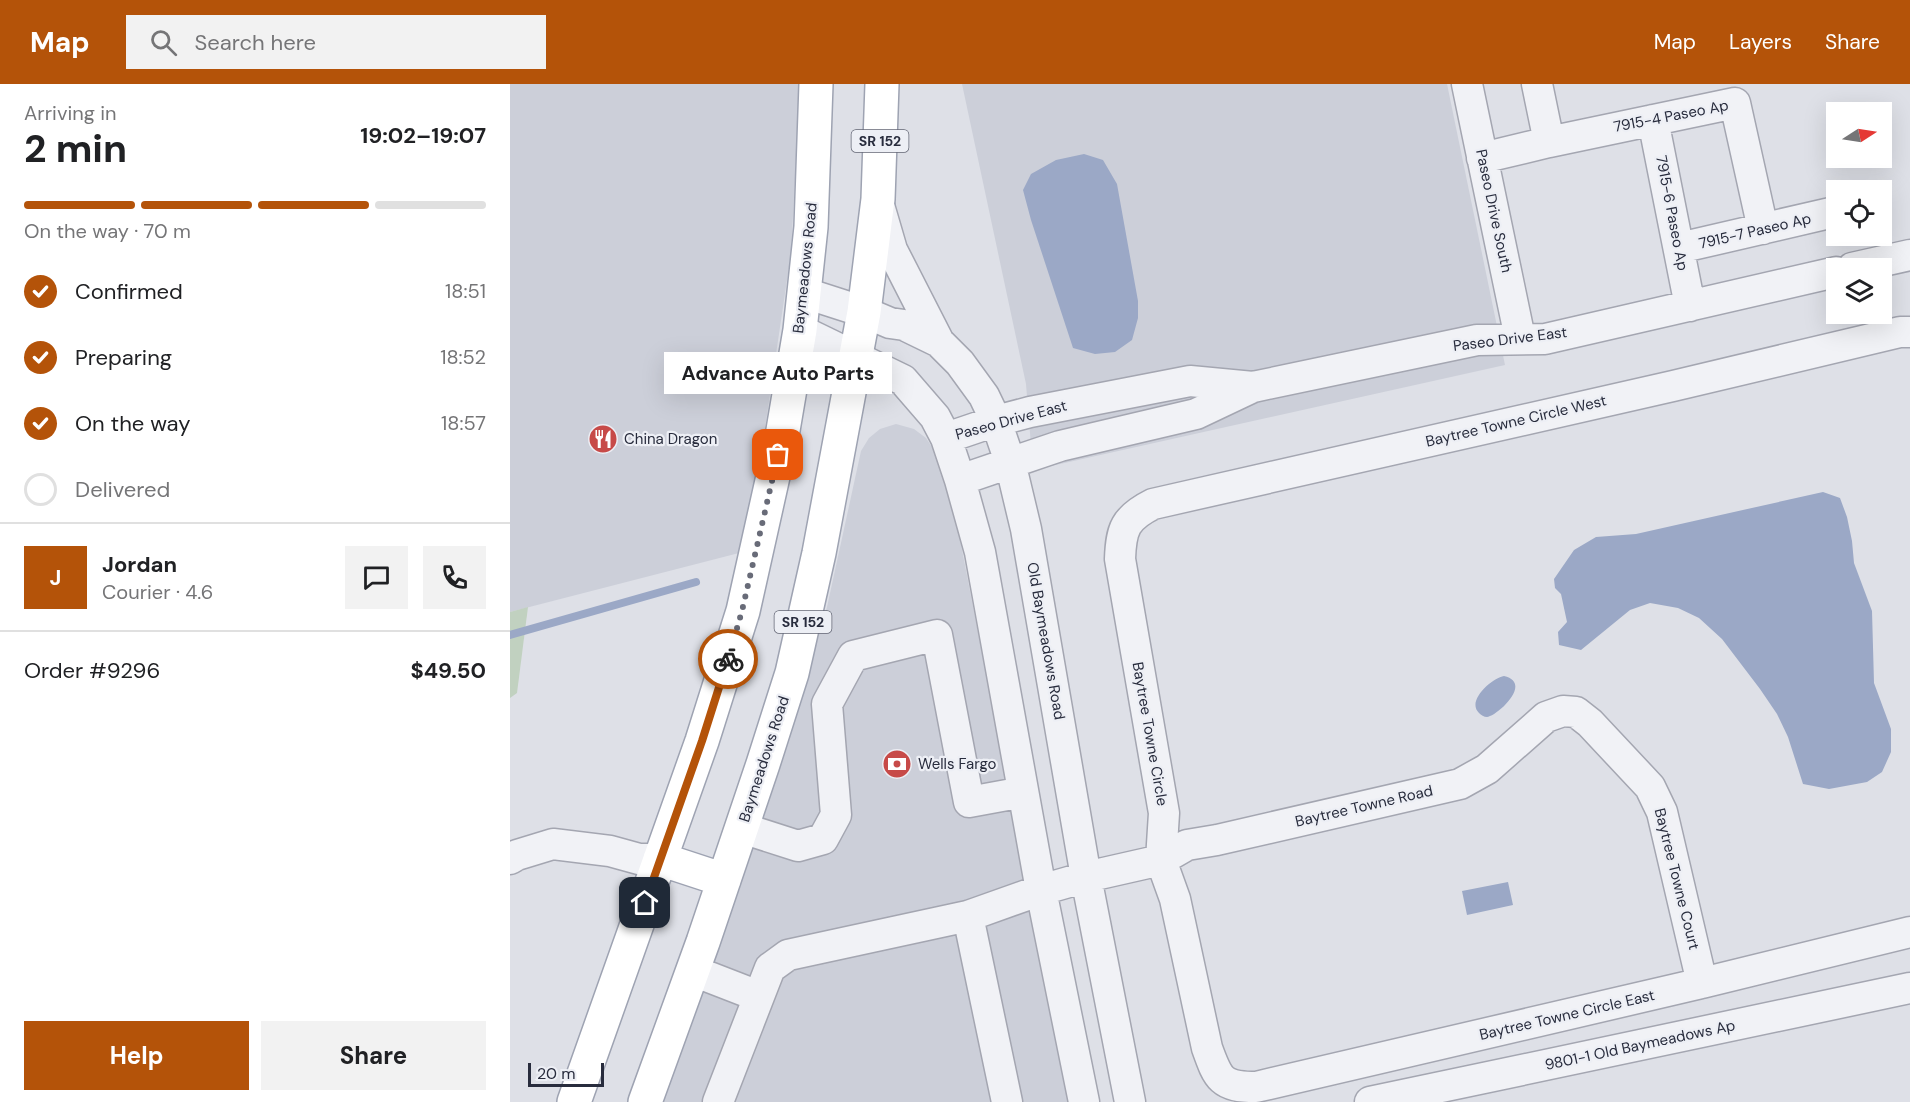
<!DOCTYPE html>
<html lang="en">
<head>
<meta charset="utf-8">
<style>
	:root { --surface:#fff; --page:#f2f2f2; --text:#202124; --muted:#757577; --line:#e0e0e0; --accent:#b45309 }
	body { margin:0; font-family:"DM Sans",sans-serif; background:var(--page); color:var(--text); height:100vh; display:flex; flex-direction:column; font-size:22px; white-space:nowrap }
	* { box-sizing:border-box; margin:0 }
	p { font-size:20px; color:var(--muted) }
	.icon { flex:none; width:33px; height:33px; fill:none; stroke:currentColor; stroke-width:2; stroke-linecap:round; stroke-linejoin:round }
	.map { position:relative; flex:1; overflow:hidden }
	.drawer { display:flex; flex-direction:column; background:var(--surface); width:510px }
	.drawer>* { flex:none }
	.needle { width:39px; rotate:78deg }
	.fabs { position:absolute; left:1316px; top:18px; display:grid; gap:12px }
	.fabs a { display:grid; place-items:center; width:66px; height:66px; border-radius:0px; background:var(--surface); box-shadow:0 6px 24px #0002; font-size:30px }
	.scale { position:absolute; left:18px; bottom:15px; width:76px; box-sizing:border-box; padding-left:6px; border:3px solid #282c3d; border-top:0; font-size:16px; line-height:21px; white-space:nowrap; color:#282c3d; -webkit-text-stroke:4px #edeff5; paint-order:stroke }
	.pin { position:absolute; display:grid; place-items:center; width:51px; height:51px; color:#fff; margin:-26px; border-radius:12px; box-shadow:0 3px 9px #0006 }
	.courier { position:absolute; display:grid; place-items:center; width:60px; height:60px; margin:-30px; border:4px solid #b45309; border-radius:50%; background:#fff; color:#222; box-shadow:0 2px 8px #0007 }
	.bubble { position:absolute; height:42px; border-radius:0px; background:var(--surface); box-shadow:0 6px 24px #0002; font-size:20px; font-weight:700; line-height:42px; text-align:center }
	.head em { font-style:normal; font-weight:700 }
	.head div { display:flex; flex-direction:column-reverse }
	.head { display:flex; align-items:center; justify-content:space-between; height:102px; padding:0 24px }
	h1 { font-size:39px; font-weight:700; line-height:45px }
	.bar { display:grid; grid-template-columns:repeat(4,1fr); gap:9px 6px; align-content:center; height:72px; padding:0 24px }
	.bar i { height:8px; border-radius:4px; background:var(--line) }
	.bar .active { background:var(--accent) }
	.bar p { grid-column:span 4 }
	.line { display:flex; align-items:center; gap:15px; padding:0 24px; border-top:2px solid var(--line) }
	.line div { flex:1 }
	.round { display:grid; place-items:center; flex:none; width:63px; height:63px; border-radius:0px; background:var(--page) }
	ol { padding:0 24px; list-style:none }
	li { display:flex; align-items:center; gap:18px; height:66px }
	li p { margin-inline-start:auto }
	li .icon { padding:6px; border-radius:50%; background:var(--accent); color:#fff; stroke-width:4 }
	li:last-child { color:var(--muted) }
	li i { width:33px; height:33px; border:3px solid var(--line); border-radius:50% }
	.button { display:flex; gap:12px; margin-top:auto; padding:12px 24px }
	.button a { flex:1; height:69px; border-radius:0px; background:var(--accent); color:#fff; font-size:24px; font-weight:700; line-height:69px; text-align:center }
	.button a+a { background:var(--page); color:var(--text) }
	header { display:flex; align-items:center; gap:36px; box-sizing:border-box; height:84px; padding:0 30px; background:var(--accent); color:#fff }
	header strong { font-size:28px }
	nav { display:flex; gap:33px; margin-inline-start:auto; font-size:21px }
	.search { width:420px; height:54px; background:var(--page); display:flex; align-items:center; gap:15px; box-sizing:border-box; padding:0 21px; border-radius:0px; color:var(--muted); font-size:22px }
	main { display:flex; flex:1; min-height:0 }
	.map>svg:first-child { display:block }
</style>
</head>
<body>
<header>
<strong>Map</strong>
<div class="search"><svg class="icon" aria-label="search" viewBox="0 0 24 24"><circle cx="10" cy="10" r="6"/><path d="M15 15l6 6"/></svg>Search here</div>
<nav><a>Map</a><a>Layers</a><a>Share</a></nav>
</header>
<main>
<section class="drawer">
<div class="head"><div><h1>2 min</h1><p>Arriving in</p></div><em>19:02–19:07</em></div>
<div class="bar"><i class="active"></i><i class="active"></i><i class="active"></i><i></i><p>On the way · 70 m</p></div>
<ol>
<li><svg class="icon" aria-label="check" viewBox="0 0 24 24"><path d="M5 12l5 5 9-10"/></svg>Confirmed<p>18:51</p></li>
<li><svg class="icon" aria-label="check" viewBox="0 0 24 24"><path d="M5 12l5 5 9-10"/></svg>Preparing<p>18:52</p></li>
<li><svg class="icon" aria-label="check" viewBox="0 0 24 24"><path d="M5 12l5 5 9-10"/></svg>On the way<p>18:57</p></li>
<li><i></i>Delivered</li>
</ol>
<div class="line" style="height:108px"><b class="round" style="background:var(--accent);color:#fff">J</b><div><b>Jordan</b><p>Courier · 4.6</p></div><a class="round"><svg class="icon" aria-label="chat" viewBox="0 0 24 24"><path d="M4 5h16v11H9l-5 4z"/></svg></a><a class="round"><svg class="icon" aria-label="phone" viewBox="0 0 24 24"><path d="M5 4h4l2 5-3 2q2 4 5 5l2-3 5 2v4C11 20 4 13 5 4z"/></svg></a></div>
<div class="line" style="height:78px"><div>Order #9296</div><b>$49.50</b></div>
<div class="button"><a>Help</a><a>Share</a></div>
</section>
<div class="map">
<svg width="1400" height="1018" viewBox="0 0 1400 1018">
	<rect width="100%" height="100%" fill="#dee0e7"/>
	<path fill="#cccfd9" d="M0,0H290L281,169L253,358L229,469L0,528Z
		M452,0H937L995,281L523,386L516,300Z
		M386,340L404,345L416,354L426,369L441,409L559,1018H151L293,606L317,523L351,367L359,354L370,345Z"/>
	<path fill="#c1d1c0" d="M18,523L7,609L0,614V528Z"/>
	<path fill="#9ba8c6" d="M574,70L593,76L607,100L628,217V234L622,256L605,268L585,270L563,264L521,136L513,106L521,90L546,76Z
		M1313,408L1330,414L1337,433L1342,457L1344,479L1362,527L1364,599L1381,645V668L1372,688L1357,698L1319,705L1293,700L1278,653L1267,630L1250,605L1212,555L1189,534L1168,524L1140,519L1120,526L1071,566L1049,561L1048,548L1057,538L1051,510L1045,504L1044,495L1064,466L1086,453L1126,450Z
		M994,592C1024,599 986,633 977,633C974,633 971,631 969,629C956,617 982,594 994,592Z
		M998,798L1003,821L957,831L952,807Z"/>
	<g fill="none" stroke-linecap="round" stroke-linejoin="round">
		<path stroke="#9ba8c6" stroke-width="8" d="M0,551L186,498"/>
		<g stroke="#a4a6b1" stroke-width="33">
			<path id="minor" d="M957,0L1010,254
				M1027,0L1039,58
				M1143,36L1180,222
				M972,74L1039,58L1225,19L1253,145
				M368,118L382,166L429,258
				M1169,164L1320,129
				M1342,184L1400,171
				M295,209L354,228L380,239L394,241L429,258L450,279L474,312L486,337L500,378L516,445L576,793L620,1018
				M290,246L393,296L425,333L436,354L450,396L470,468L531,806L574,1018
				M1400,248H1390L1163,302L643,420C615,434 611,445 610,475L654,729L651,776L665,815L697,964C708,995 711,1003 746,1003L1192,899L1400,848
				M436,354L486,337L520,328L680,297L743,303
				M450,396L550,362L686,330L743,303L967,256L1035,255L1326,188
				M232,744L288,762L313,755L326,731L317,620L343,572L427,551L459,718L513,708
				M0,775L7,771L43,760L100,767L129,775H150
				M458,832L497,1018
				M182,889L199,893L248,912
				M208,1018L260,884L278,871L458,832L531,806L576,793L651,776L677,761L707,756L950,700L977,685L1036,633L1053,627L1066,628L1080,639L1140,703L1152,728L1192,899
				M860,1018L1400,904"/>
		</g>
		<g stroke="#9ea3b2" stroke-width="36">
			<path id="major" d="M150,775L214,796
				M64,1018L192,657L233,527L272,352L290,246L301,143L306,0
				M135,1018L193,858L253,680L282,589L309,469L354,228L368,115L372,0"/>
		</g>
		<use href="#minor" stroke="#f1f2f6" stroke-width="30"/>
		<use href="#major" stroke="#fff" stroke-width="33"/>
	</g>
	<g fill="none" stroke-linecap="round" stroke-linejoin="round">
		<path stroke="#686b78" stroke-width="6" stroke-dasharray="0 10.8" d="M218,575L232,527L268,371"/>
		<path stroke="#b45309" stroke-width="8" d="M135,819L192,657L218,575"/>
	</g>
	<defs>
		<g id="restaurant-disc" transform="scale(1.5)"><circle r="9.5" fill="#c74a48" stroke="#edeff5"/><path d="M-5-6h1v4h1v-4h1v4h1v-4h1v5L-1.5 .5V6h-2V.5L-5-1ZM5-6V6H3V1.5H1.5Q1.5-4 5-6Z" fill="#fff"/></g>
		<g id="bank-disc" transform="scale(1.5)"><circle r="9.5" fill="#c74a48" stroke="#edeff5"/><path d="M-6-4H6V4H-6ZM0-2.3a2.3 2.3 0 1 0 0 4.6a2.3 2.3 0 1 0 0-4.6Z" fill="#fff"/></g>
	</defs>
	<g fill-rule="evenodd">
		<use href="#restaurant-disc" x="93" y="355"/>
		<use href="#bank-disc" x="387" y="680"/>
	</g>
	<g text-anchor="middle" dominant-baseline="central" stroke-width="4.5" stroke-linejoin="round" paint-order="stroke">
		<g fill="#edeff5" stroke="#636674" stroke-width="1.5">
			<rect x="341.5" y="46" width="57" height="22" rx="4.5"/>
			<rect x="264.5" y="527" width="57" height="22" rx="4.5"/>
		</g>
		<g font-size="14" font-weight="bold" fill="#282c3d">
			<text x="370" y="57">SR 152</text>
			<text x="293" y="538">SR 152</text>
		</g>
		<g font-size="15" fill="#282c3d" stroke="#edeff5">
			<text transform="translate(1161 32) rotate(-11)">7915-4 Paseo Ap</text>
			<text transform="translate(984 127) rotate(78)">Paseo Drive South</text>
			<text transform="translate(1162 129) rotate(79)">7915-6 Paseo Ap</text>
			<text transform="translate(1245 147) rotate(-13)">7915-7 Paseo Ap</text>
			<text transform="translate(295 184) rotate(-84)">Baymeadows Road</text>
			<text transform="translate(1000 255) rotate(-7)">Paseo Drive East</text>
			<text transform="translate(501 336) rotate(-15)">Paseo Drive East</text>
			<text transform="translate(1006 337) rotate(-13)">Baytree Towne Circle West</text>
			<text transform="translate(536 557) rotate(80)">Old Baymeadows Road</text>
			<text transform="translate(640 650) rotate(80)">Baytree Towne Circle</text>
			<text transform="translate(254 675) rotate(-72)">Baymeadows Road</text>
			<text transform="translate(854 722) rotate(-13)">Baytree Towne Road</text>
			<text transform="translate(1167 795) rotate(76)">Baytree Towne Court</text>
			<text transform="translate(1057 931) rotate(-13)">Baytree Towne Circle East</text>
			<text transform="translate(1130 961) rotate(-12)">9801-1 Old Baymeadows Ap</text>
		</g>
		<g font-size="15" fill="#282c3d" stroke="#edeff5" text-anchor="start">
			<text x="114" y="355">China Dragon</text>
			<text x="408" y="680">Wells Fargo</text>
		</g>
	</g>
</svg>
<div class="fabs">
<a><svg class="needle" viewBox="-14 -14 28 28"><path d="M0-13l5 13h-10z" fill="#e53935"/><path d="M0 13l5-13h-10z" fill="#757577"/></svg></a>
<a><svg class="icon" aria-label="locate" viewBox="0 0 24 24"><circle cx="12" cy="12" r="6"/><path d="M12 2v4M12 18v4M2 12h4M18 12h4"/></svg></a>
<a><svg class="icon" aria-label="layers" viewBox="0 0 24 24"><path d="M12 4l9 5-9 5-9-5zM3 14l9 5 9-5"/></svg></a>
</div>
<div class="scale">20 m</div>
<div class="pin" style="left:268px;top:371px;background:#ea580c"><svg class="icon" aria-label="bag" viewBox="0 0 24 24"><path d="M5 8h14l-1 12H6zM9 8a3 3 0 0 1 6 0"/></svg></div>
<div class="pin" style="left:135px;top:819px;background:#1f2937"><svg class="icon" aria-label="home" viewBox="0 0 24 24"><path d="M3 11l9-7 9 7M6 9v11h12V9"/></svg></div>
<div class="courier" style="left:218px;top:575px"><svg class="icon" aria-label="bike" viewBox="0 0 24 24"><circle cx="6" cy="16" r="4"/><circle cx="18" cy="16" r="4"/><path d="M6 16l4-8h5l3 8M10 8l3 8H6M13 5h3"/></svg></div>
<div class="bubble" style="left:154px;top:268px;width:228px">Advance Auto Parts</div>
</div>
</main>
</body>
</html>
